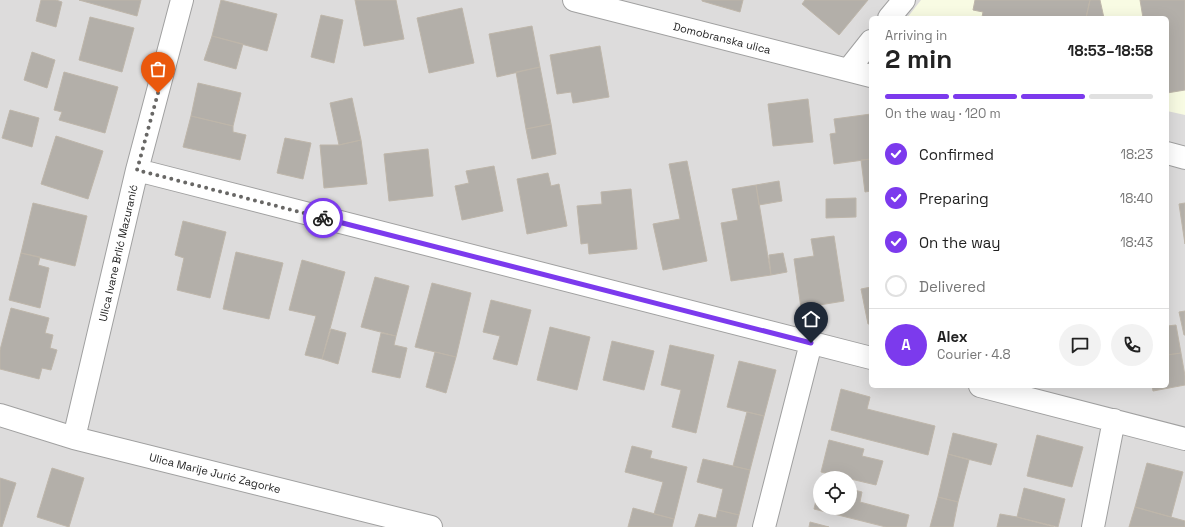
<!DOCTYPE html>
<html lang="en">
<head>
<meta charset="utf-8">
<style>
	:root { --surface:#fff; --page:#f2f2f2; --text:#222; --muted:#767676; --line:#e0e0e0; --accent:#7c3aed }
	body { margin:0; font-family:"Space Grotesk",sans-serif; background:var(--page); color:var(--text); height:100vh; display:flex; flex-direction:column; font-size:15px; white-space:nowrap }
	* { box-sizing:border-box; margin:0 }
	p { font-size:13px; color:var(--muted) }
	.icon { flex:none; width:22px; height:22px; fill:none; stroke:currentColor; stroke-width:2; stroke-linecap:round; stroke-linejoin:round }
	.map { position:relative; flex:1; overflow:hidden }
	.details { position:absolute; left:869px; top:16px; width:300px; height:372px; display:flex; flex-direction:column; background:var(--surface); border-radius:6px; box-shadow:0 4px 16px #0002 }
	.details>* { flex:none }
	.buttons { position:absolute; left:813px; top:471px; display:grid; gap:8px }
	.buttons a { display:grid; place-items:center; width:44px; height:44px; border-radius:50%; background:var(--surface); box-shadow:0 4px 16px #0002; font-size:20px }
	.pin { position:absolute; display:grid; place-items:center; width:34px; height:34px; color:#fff; margin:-41px -17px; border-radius:50% 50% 50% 0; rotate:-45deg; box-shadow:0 0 4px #0007 }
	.pin .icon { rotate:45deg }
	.courier { position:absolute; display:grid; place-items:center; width:40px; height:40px; margin:-20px; border:3px solid #7c3aed; border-radius:50%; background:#fff; color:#222; box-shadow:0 1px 5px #0007 }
	.headline em { font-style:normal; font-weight:700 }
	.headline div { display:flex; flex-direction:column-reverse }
	.headline { display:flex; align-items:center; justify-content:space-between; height:68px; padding:0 16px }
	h1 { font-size:26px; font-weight:700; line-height:30px }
	.bar { display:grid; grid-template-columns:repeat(4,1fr); gap:6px 4px; align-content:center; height:48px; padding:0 16px }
	.bar i { height:5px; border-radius:3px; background:var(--line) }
	.bar .on { background:var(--accent) }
	.bar p { grid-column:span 4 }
	.line { display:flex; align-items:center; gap:10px; padding:0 16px; border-top:1px solid var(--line) }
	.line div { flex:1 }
	.round { display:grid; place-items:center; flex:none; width:42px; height:42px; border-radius:21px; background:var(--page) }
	ol { padding:0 16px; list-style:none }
	li { display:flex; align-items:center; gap:12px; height:44px }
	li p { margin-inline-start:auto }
	li .icon { padding:4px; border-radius:50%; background:var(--accent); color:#fff; stroke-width:4 }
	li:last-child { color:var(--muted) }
	li i { width:22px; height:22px; border:2px solid var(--line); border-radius:50% }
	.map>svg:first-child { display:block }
</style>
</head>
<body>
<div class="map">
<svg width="1185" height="527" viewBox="0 0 1185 527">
	<rect width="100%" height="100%" fill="#efede6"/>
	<path fill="#dddcdc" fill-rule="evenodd" d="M0,0H1185V527H0ZM871,18H1167V386H871ZM820,478H850V508H820Z"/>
	<path fill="#f8fbe3" d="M921,0H1185V115L1167,111V18H907Z"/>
	<path fill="#b3afa9" stroke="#beb6aa" d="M41,0H56L62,2L56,27L36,21Z
		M79,0H141L137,16Z
		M221,0L277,14L267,51L212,36Z
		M355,0H396L404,39L364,46Z
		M702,0H743L740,12L702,1Z
		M805,0H868L839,35L802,4Z
		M975,0H1090L1086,18H986L982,17L983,12L973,10Z
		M1090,0H1100L1104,18H1086Z
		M1140,0H1185V90L1167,93V18H1143Z
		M462,8L474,63L429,73L417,18Z
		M321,15L343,20L334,63L311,57Z
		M90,17L134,28L122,72L79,60Z
		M532,26L540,67L497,77L489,34Z
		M212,36L243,44L236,69L204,60Z
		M600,46L609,97L573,103L571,92L557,94L550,55Z
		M32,52L55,60L47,88L24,80Z
		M540,67L551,124L526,129L516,72Z
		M64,72L118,87L105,133L59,120L62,112L54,110Z
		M198,83L241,93L233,126L191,116Z
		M352,98L361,140L339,145L330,103Z
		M808,99L813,142L773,146L768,104Z
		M10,110L39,118L32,147L2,138Z
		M871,114V159L834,164L830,134L836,133L834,119Z
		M191,116L233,126V132L246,135L240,160L183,147Z
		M551,124L556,154L532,159L526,129Z
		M56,136L103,151L88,199L41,184Z
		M285,138L311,143L303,179L277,173Z
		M361,140L367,184L324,188L320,145H339Z
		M428,149L433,196L389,201L384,154Z
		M871,159V191L865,192L861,160Z
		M687,161L707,261L663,270L653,224L680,219L669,164Z
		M494,166L503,211L462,220L455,186L469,183L466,171Z
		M548,173L551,186L559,184L567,226L527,234L517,179Z
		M779,181L782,201L759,205L756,185Z
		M756,185L771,275L731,281L721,223L738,220L732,189Z
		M631,189L637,249L589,254L588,243L581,244L577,206L602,204L601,192Z
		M856,198V217L826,218V199Z
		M33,203L87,216L75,266L21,253Z
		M1185,203V244L1179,204Z
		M183,221L226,232L210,298L177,290L184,258L175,255Z
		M834,236L844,301L801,308L794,259L814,256L811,239Z
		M236,252L283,263L269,319L223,309Z
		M21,253L40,257L38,265L49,268L40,308L9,300Z
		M783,253L787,272L771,275L769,255Z
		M302,260L345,272L322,359L305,355L316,316L289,310Z
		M375,277L409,286L396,336L361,327Z
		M432,283L471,293L456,357L415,347Z
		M871,287V324H868L861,289Z
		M491,300L531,310L517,365L493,359L500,336L483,332Z
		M11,308L49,318L45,333L53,335L50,348L57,350L51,370L42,368L39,379L0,369V350Z
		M1185,311V335H1184L1179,312Z
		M1176,325L1181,353L1167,355V326Z
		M550,327L590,337L577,390L537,380Z
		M331,329L346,333L338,364L322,359Z
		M381,333L396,336L394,345L407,348L400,378L372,372Z
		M612,341L654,351L644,390L603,380Z
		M670,345L714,355L696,433L672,427L681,390L661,385Z
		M435,352L456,357L446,393L426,387Z
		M1181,353L1185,376V385L1153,391L1152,386H1167V355Z
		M739,361L776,370L764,416L727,407Z
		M841,389L870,397L867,409L935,426L928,455L831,430Z
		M747,412L764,416L750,470L733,466Z
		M953,433L997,444L991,465L948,454Z
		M1037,435L1083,447L1072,487L1027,476Z
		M829,440L864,449L862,456L883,461L876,485L821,472Z
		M632,446L652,451L650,458L687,467L674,519L654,514L663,482L625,472Z
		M948,454L969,460L958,502L938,497Z
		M703,459L750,470L739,515L718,510L723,489L697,482Z
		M1147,463L1183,472L1171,517L1135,507Z
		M52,468L84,478L69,527L37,517Z
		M0,478L16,483L2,527H0Z
		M820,483V508H850V489L862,492L860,502L909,515L906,527H886L814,509Z
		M1024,488L1065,499L1058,527L1017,517Z
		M938,497L958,502L953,527H930Z
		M1135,507L1185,521V527H1129Z
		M633,508L674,519L672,527H628Z
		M718,510L739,515L736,527H695L699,514L716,518Z
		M1000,514L1017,517L1054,527H997Z
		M810,522L829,527H809Z"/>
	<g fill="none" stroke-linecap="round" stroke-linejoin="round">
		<g stroke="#a0a0a0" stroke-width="24">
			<path id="minor" d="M574,0L871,76
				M889,18L904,0
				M848,70L871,41
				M1167,153L1185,158
				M137,170L871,358
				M980,386L1185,439
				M0,415L74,438L431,527
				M74,438L137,170L182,0
				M764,527L811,343
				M1093,527L1114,420"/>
		</g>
		<use href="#minor" stroke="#fff" stroke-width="22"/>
	</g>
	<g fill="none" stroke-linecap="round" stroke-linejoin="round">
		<path stroke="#686765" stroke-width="4" stroke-dasharray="0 7.2" d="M158,93L137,170L323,218"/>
		<path stroke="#7c3aed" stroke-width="5" d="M323,218L811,343"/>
	</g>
	<g text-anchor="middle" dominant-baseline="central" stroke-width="3" stroke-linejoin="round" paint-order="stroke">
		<g font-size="11" fill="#1f1f1f" stroke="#fff">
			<text transform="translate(722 38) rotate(14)">Domobranska ulica</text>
			<text transform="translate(118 253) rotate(-77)">Ulica Ivane Brlić Mazuranić</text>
			<text transform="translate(215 473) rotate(14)">Ulica Marije Jurić Zagorke</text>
		</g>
	</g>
</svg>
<div class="buttons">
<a><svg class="icon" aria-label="locate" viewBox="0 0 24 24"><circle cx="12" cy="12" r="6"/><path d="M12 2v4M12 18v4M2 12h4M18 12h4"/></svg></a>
</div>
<div class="pin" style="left:158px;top:93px;background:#ea580c"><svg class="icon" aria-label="bag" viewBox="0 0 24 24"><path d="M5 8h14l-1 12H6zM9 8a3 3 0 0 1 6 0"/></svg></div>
<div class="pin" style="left:811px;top:343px;background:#1f2937"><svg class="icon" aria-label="home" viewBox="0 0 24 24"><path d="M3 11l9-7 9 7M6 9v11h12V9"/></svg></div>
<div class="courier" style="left:323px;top:218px"><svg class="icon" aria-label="bike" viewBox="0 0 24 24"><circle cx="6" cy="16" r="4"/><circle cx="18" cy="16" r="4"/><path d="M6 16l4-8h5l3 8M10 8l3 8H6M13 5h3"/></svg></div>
<section class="details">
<div class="headline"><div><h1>2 min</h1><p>Arriving in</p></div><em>18:53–18:58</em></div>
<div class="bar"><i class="on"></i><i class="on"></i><i class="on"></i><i></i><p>On the way · 120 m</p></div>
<ol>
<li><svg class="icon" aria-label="check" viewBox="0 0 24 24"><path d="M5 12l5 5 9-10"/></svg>Confirmed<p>18:23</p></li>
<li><svg class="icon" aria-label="check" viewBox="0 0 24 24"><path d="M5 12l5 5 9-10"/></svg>Preparing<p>18:40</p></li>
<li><svg class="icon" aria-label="check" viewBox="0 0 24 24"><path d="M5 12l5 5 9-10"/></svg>On the way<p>18:43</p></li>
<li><i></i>Delivered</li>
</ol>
<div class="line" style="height:72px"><b class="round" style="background:var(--accent);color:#fff">A</b><div><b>Alex</b><p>Courier · 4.8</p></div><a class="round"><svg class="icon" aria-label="chat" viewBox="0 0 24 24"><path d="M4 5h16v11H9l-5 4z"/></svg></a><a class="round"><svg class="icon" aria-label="phone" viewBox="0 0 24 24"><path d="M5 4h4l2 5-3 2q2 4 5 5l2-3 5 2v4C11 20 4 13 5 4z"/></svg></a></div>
</section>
</div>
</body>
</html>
